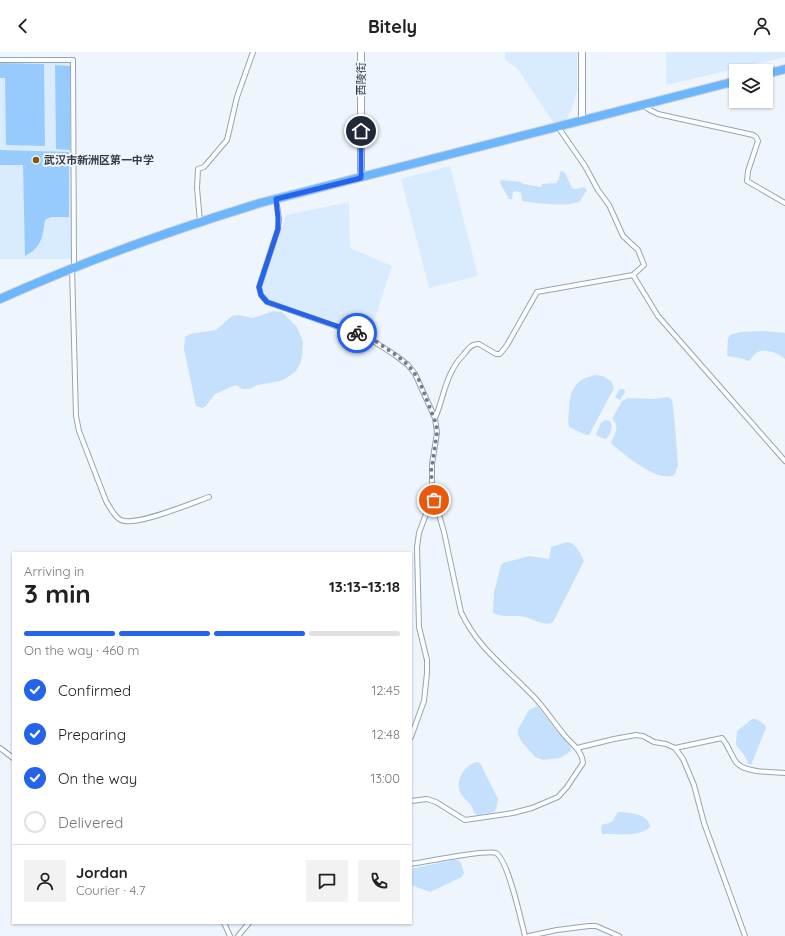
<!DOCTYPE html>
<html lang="en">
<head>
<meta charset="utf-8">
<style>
	:root { --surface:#fff; --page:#f2f2f2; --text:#202124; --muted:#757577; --line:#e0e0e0; --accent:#2563eb }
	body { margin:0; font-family:Quicksand,"Noto Sans SC",sans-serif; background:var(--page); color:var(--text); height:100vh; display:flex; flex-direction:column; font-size:15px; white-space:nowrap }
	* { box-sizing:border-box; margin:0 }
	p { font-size:13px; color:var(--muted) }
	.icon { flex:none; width:22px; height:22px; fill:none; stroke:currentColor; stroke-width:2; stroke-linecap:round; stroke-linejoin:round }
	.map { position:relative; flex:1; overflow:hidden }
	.details { position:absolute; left:12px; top:500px; width:400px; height:372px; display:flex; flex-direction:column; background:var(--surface); border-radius:0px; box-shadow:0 1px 3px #0004 }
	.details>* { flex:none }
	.fabs { position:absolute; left:729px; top:12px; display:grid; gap:8px }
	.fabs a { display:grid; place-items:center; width:44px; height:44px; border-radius:0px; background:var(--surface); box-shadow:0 1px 3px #0004; font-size:20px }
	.pin { position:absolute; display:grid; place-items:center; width:34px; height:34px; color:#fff; margin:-17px; border:2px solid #fff; border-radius:50%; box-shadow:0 1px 4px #0007 }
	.courier { position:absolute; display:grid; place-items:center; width:40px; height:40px; margin:-20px; border:3px solid #2563eb; border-radius:50%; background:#fff; color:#222; box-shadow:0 1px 5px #0007 }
	.head em { font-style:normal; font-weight:700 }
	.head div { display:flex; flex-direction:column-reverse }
	.head { display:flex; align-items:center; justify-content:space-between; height:68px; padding:0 12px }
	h1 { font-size:26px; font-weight:700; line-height:30px }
	.bar { display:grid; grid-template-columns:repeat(4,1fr); gap:6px 4px; align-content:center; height:48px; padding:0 12px }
	.bar i { height:5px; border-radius:3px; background:var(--line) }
	.bar .active { background:var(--accent) }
	.bar p { grid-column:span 4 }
	.line { display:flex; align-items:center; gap:10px; padding:0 12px; border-top:1px solid var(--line) }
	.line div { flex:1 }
	.round { display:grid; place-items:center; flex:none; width:42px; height:42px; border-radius:0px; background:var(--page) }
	ol { padding:0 12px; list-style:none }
	li { display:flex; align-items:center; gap:12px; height:44px }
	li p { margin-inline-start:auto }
	li .icon { padding:4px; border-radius:50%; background:var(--accent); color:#fff; stroke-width:4 }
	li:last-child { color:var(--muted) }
	li i { width:22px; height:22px; border:2px solid var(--line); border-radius:50% }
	header { display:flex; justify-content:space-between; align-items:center; height:52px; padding:0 12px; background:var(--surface); font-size:18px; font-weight:700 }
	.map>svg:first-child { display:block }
</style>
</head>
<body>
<header><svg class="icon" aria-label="back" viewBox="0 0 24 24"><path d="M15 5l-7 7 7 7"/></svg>Bitely<svg class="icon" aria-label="person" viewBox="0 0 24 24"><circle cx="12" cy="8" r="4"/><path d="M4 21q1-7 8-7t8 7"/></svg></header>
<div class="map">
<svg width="785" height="884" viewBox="0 0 785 884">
	<rect width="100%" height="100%" fill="#eef5fc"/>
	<path fill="#d9ebfe" d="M505,0H577V38L574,51L566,70L555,73L517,16L505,8Z
		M666,0H785V5L666,33Z
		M0,10H72L71,207H0Z
		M450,114L478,224L429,236L401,127Z
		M349,150L350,196L392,214L370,281L266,247L261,238L286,163Z"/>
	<path fill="#98cbfd" d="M0,11L44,12L45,94L6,93L5,26H0Z
		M55,13L70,14V98L56,97Z
		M0,98L69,100V165H51L45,168C42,186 42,195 25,204L23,113H0Z"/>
	<path fill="#c5e0fc" d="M562,119L565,121L572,136L576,137L584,135L587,138L580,149C568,156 536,151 522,149L521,141L516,139L513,140L512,147H509L500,131L501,128H503L521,130L523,132L541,135L542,132L556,131L559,127L560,120Z
		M273,259L282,260L297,275L303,290L302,304L300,312L296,319L285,327L280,329L257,333L250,337H242L236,333L233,334L215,342L206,354L202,356L196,354L184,297L185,285L190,282L216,278L232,264L238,263L253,266Z
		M766,279L785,281V307C779,301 762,295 755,302C752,304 752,307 749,309L740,306L727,304L728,286L730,283L740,280Z
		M595,323L603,324L611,329L614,336L589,383H586L569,375C568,369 568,364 569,358C570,338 574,328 595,323Z
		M620,337H624L625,340L620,348L615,345Z
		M668,345L672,348L674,362L678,413L675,422C661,434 622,401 611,391C614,383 621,374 612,367L622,349L628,346L655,347Z
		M605,368L610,369L612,374L610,382L606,387L597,384L596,382L601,371Z
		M567,490C575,490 581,502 584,509L553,570C545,575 534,567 525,565C515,563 503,566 493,561L494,540L501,513L503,511L529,504L549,507L551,495Z
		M537,654L571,695V699L560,706L543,708L535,705L521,689L518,682V677L529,658Z
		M752,667H756L765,673L766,676L751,713L748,712C746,702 738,698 736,692C736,688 737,683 737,679Z
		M477,710L480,711L498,747L496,757L494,760L478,763L474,761C471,748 464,749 460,740C455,727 465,713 477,710Z
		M618,760C630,761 648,761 650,775C642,785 614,782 602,782L601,776L602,773L612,770Z
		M453,808H458L461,811L464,821L462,825L430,840L411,833V817Z"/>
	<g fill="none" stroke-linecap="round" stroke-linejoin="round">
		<g stroke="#94a4b5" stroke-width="6">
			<path id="street" d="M0,8H73L74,215
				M643,53L650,58L658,62L753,83L756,85L758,89L748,119L747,129L785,151
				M276,147L279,167L278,177L259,235L261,243L267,250L367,285L395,303L408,313L415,322L435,366L437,381L432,412V438L444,480L461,560C478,597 508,617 535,646C546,658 555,672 565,684C573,693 582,699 583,711L567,735L558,745L532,756L513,761L465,768L436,750L427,747L411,749
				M200,170L197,136L198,117L204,115L227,88L237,45L253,0
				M72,216L76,364L79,379L106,449C110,455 114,465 121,468C135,475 192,451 209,445
				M633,223L658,264L785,409
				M435,366C442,351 444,332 453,317C456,311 460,306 464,302C468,297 472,291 479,292L496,302H500L507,293L537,240L633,223L644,213L638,198L623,184L609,153L598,138L585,114L558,75
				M411,685L424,649L427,621V608L419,575L417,495L419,481L426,462L434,448
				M0,696L13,706
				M577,696L614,687L636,683L643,684L654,690L666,692L675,696L678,700L683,707L694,733L704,771L745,884
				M675,696L722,686C728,693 731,703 736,710C744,721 773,720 785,721
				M411,812C424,810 487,797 496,801C508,808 521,868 525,884
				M224,871L230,884
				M238,884L249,871
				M529,884L557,878L589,874H596L619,884"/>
		</g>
		<g stroke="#94a4b5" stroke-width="8">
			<path id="secondary" d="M361,0V126
				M582,69V0"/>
		</g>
		<g stroke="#ced0d2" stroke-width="10">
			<path id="highway" d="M766,22L785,17
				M0,247C84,209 172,178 260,151L736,29"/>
		</g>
		<use href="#street" stroke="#fff" stroke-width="4"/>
		<use href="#secondary" stroke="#fff" stroke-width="6"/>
		<use href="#highway" stroke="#6cb6fe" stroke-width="8"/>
	</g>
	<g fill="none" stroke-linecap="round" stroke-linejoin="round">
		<path stroke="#757c83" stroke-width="4" stroke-dasharray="0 7.2" d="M357,281L377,290L396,303L408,313L418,326L436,371L437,381L431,420L434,448"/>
		<path stroke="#2563eb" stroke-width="5" d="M357,281L267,250L261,243L259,235L278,177V166L276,147L361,126V79"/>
	</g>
	<circle fill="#8b5705" stroke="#eef5fc" stroke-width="1.5" cx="36" cy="108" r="4"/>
	<g text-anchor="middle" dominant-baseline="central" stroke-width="4" stroke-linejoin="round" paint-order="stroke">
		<g font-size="11" fill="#343b42" stroke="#eef5fc">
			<text transform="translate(361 27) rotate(-90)">西陵街</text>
		</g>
		<g font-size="11" font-weight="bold" fill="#343b42" stroke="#eef5fc" text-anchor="start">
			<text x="44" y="108">武汉市新洲区第一中学</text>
		</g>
	</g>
</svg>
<div class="fabs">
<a><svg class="icon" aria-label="layers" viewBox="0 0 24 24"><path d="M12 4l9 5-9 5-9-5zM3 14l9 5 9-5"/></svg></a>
</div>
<div class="pin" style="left:434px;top:448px;background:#ea580c"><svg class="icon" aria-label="bag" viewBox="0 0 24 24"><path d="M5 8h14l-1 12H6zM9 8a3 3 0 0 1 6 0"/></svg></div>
<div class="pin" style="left:361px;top:79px;background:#1f2937"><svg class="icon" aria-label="home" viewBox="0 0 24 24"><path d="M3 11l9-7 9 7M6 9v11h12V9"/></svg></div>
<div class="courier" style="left:357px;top:281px"><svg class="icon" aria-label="bike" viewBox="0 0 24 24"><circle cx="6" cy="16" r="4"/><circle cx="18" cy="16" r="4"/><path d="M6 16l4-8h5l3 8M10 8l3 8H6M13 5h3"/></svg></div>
<section class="details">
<div class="head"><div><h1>3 min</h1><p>Arriving in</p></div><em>13:13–13:18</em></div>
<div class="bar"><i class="active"></i><i class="active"></i><i class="active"></i><i></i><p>On the way · 460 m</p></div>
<ol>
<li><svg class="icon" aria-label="check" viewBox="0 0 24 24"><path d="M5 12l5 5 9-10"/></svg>Confirmed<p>12:45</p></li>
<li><svg class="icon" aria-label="check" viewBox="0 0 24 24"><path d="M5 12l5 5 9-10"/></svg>Preparing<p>12:48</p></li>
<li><svg class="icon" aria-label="check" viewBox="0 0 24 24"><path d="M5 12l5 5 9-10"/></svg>On the way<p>13:00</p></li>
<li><i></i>Delivered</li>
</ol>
<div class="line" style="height:72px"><a class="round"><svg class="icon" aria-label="person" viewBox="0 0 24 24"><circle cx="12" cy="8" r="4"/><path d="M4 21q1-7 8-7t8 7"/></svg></a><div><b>Jordan</b><p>Courier · 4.7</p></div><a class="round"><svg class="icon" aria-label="chat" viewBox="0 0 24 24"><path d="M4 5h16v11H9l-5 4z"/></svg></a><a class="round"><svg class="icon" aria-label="phone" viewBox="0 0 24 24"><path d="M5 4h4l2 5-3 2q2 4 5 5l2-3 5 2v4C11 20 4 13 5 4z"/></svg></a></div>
</section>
</div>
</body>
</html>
